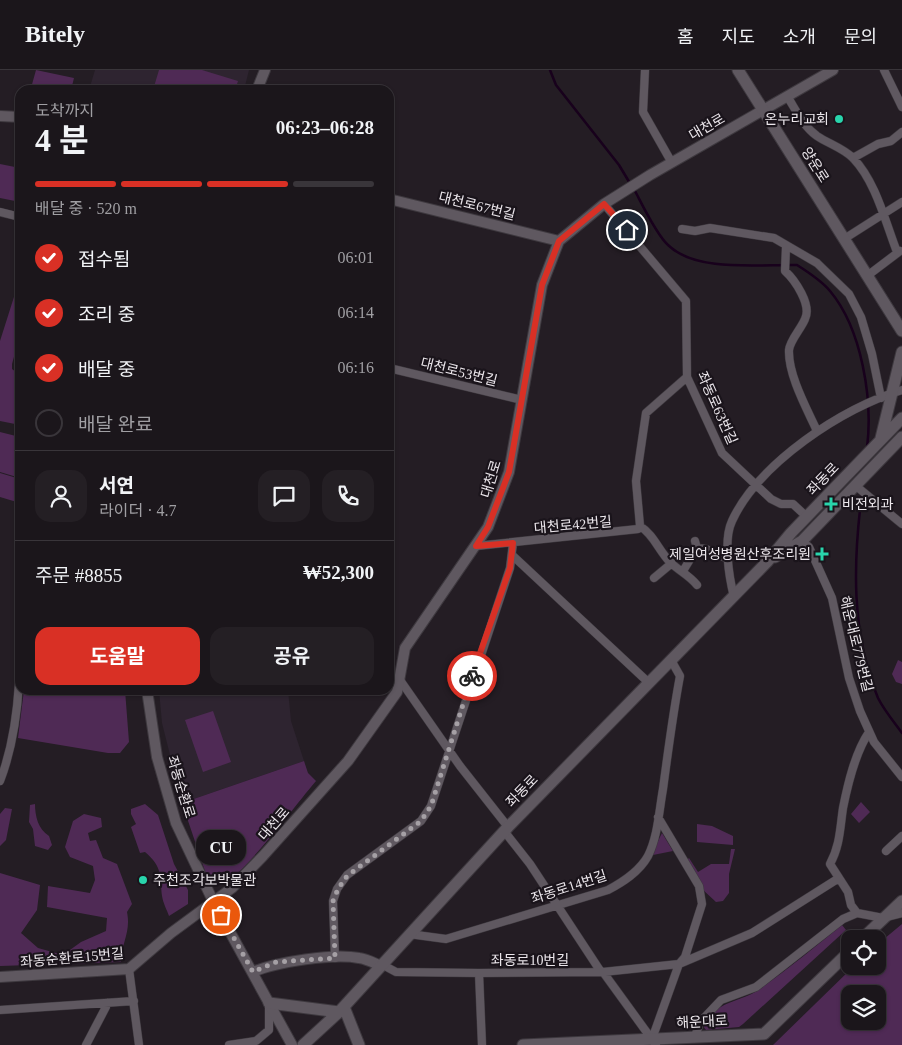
<!DOCTYPE html>
<html lang="ko">
<head>
<meta charset="utf-8">
<style>
	:root { --surface:#1b161b; --page:#241f24; --text:#f1f3f6; --muted:#a09fa3; --line:#39353a; --accent:#d93025 }
	body { margin:0; font-family:"Times New Roman","Noto Sans KR",serif; background:var(--page); color:var(--text); height:100vh; display:flex; flex-direction:column; font-size:19px; white-space:nowrap }
	* { box-sizing:border-box; margin:0 }
	p { font-size:16px; color:var(--muted) }
	.icon { flex:none; width:28px; height:28px; fill:none; stroke:currentColor; stroke-width:2; stroke-linecap:round; stroke-linejoin:round }
	.map { position:relative; flex:1; overflow:hidden }
	.panel { position:absolute; left:15px; top:15px; width:379px; height:610px; display:flex; flex-direction:column; background:var(--surface); border-radius:15px; box-shadow:0 1px 4px #0004,0 0 0 1px var(--line) }
	.panel>* { flex:none }
	.buttons { position:absolute; left:841px; top:860px; display:grid; gap:10px }
	.buttons a { display:grid; place-items:center; width:45px; height:45px; border-radius:10px; background:var(--surface); box-shadow:0 1px 4px #0004,0 0 0 1px var(--line); font-size:25px }
	.pin { position:absolute; display:grid; place-items:center; width:42px; height:42px; color:#fff; margin:-21px; border:2px solid #fff; border-radius:50%; box-shadow:0 1px 5px #0007 }
	.courier { position:absolute; display:grid; place-items:center; width:50px; height:50px; margin:-25px; border:4px solid #d93025; border-radius:50%; background:#fff; color:#222; box-shadow:0 1px 6px #0007 }
	.bubble { position:absolute; height:35px; border-radius:15px; background:var(--surface); box-shadow:0 1px 4px #0004,0 0 0 1px var(--line); font-size:16px; font-weight:700; line-height:35px; text-align:center }
	.head em { font-style:normal; font-weight:700 }
	.head div { display:flex; flex-direction:column-reverse }
	.head { display:flex; align-items:center; justify-content:space-between; height:85px; padding:0 20px }
	h1 { font-size:32px; font-weight:700; line-height:38px }
	.bar { display:grid; grid-template-columns:repeat(4,1fr); gap:8px 5px; align-content:center; height:60px; padding:0 20px }
	.bar i { height:6px; border-radius:4px; background:var(--line) }
	.bar .on { background:var(--accent) }
	.bar p { grid-column:span 4 }
	.line { display:flex; align-items:center; gap:12px; padding:0 20px; border-top:1px solid var(--line) }
	.line div { flex:1 }
	.round { display:grid; place-items:center; flex:none; width:52px; height:52px; border-radius:15px; background:var(--page) }
	ol { padding:0 20px; list-style:none }
	li { display:flex; align-items:center; gap:15px; height:55px }
	li p { margin-inline-start:auto }
	li .icon { padding:5px; border-radius:50%; background:var(--accent); color:#fff; stroke-width:4 }
	li:last-child { color:var(--muted) }
	li i { width:28px; height:28px; border:2px solid var(--line); border-radius:50% }
	.primary-button { display:flex; gap:10px; margin-top:auto; padding:10px 20px }
	.primary-button a { flex:1; height:58px; border-radius:15px; background:var(--accent); color:#fff; font-size:20px; font-weight:700; line-height:58px; text-align:center }
	.primary-button a+a { background:var(--page); color:var(--text) }
	header { display:flex; align-items:center; gap:30px; box-sizing:border-box; height:70px; padding:0 25px; background:var(--surface); border-bottom:1px solid var(--line) }
	header strong { font-size:24px }
	nav { display:flex; gap:28px; margin-inline-start:auto; font-size:18px }
	.map>svg:first-child { display:block }
</style>
</head>
<body>
<header>
<strong>Bitely</strong>
<nav><a>홈</a><a>지도</a><a>소개</a><a>문의</a></nav>
</header>
<div class="map">
<svg width="902" height="975" viewBox="0 0 902 975">
	<rect width="100%" height="100%" fill="#241d24"/>
	<path fill="#2e2430" d="M95,0H249L244,20H89Z
		M159,620H288L291,651L304,691L182,733L162,653Z"/>
	<path fill="#4f2a55" fill-rule="evenodd" d="M36,0L74,8L71,20L31,18Z
		M159,0H202L238,11L235,20H153Z
		M0,94L20,98V132L0,128Z
		M20,208V265L12,294V299L20,305V355L0,351V271Z
		M0,362L20,367V408L0,402Z
		M0,403L20,409V433L0,427Z
		M898,590L902,592V614L896,612L892,604Z
		M24,620H125L129,672L120,683H108L18,668Z
		M213,641L231,692L203,702L185,650Z
		M304,691L308,703L316,711C300,729 239,812 221,814C215,815 211,811 207,807L182,733Z
		M861,732L870,742L859,753L851,744Z
		M35,734C35,746 38,759 49,766L52,775L48,780L35,776L33,759L29,752L30,735Z
		M145,734L158,745L174,794L188,820V834L169,846C167,840 163,833 162,826C160,807 163,797 145,782L140,783L131,757L136,754L131,744V739Z
		M5,738L12,739L6,770L0,776V744Z
		M84,744L101,748L102,757L88,763L90,771L96,770L103,788L117,794L132,834L127,842C131,862 122,871 121,892L0,896V803L40,815L37,840L21,863L38,878L63,885L81,872L106,861L107,848L47,837L48,816L90,823L95,810L93,796L70,787L65,777L73,751Z
		M697,754L712,756L733,766V775L697,772Z
		M662,763L673,781L653,785L652,783Z
		M731,779H735L729,804V823L723,831L716,832L702,819L687,790L689,788L698,802L711,794H729Z
		M902,854V975H773L854,896H878V874ZM850,924H878V951H850Z
		M842,855L846,860L743,954L739,957L706,960L703,956C720,928 738,934 760,919C788,899 815,877 842,855Z"/>
	<g fill="none" stroke-linecap="round" stroke-linejoin="round">
		<path stroke="#18011c" stroke-width="2.5" d="M550,0L556,15L619,95L631,115
			M634,119C642,134 656,164 668,175C696,203 762,194 797,195C808,202 822,211 830,221C862,259 873,330 867,378
			M862,423C853,492 851,563 878,628C884,640 894,652 902,663"/>
		<g stroke="#3e393f" stroke-width="9">
			<path id="minor" d="M645,0L643,42L672,93
				M884,0L902,37
				M787,26C796,40 803,56 817,66C829,74 843,78 853,88C876,112 885,151 897,182
				M853,88L878,74L891,71L902,62
				M604,134L686,231L687,307L722,383L771,429L781,434H793L807,447
				M0,142L20,147
				M682,159L695,161L710,158L774,168L817,193L849,224L861,247L872,284L881,328
				M844,169L902,132
				M786,177L785,201C795,210 812,235 805,249C801,259 790,270 789,280C788,305 807,339 817,361
				M867,206L900,181
				M389,298L522,330
				M856,416L902,454
				M640,456C654,465 659,481 670,492C679,501 689,505 697,515
				M695,471L697,478L706,479L728,489
				M802,471L809,477L832,528L849,608L860,641L874,672L902,707
				M476,476L638,459L640,456L636,411L646,343L687,307
				M512,485L649,613
				M683,501L697,478
				M654,508L672,493
				M734,527C729,507 723,470 732,451C758,394 843,337 902,320
				M400,610L460,696L508,757
				M869,662C855,683 848,713 843,738C840,758 840,776 830,794L848,822L851,835L857,843L883,848L902,843
				M0,711C12,680 17,646 19,613C20,599 17,585 20,571
				M504,761L530,794L601,902
				M886,781L902,766
				M409,864L446,869L608,820C623,812 639,802 648,786C658,766 659,741 663,719C668,681 673,643 680,606L671,590
				M335,888L333,831L337,819L347,805L421,751L431,736L510,498L513,473
				M383,895L396,902L479,903L603,902L679,894L752,863L839,808
				M129,899L139,975
				M603,902L656,975
				M479,903L482,975
				M0,940L134,931
				M694,968L701,951L721,930L756,917L843,849L857,843
				M652,969L679,894L685,887L702,834L699,816L658,747
				M86,975L108,933
				M229,975L256,971L269,960V934"/>
		</g>
		<g stroke="#3e393f" stroke-width="12">
			<path id="tertiary" d="M257,20L265,0
				M0,46L20,47
				M389,129L559,171
				M147,620L157,687L176,753L213,831L292,975
				M253,902C276,892 334,883 359,888C367,889 374,893 381,896
				M0,907L129,899L171,863L232,818L263,786L348,691L397,622L405,578L488,457L509,402L542,215L559,171L604,134L650,105L833,0"/>
		</g>
		<g stroke="#3e393f" stroke-width="13">
			<path id="secondary" d="M738,0L902,261
				M881,368L902,282
				M775,487L802,471L902,367
				M862,869L902,831
				M269,933L339,942
				M344,937L359,975
				M303,975L339,942L508,757L767,492L791,463L902,348
				M523,975L764,964L850,881"/>
		</g>
		<use href="#minor" stroke="#5f5860" stroke-width="8"/>
		<use href="#tertiary" stroke="#5f5860" stroke-width="10"/>
		<use href="#secondary" stroke="#5f5860" stroke-width="11"/>
	</g>
	<g fill="none" stroke-linecap="round" stroke-linejoin="round">
		<path stroke="#a5a0a5" stroke-width="5" stroke-dasharray="0 9" d="M221,845L253,902L276,892L335,888L333,831L338,819L347,806L421,751L431,736L472,606"/>
		<path stroke="#d93025" stroke-width="6" d="M472,606L510,498L513,473L476,476L488,457L509,402L542,215L559,171L604,134L627,160"/>
	</g>
	<g fill="#29d5ac" stroke="#1a141b" stroke-width="2">
		<circle cx="839" cy="49" r="5"/>
		<path d="M828.5 426.5h5v5h5v5h-5v5h-5v-5h-5v-5h5z"/>
		<path d="M819.5 476.5h5v5h5v5h-5v5h-5v-5h-5v-5h5z"/>
		<circle cx="143" cy="810" r="5"/>
	</g>
	<g text-anchor="middle" dominant-baseline="central" stroke-width="4.5" stroke-linejoin="round" paint-order="stroke">
		<g font-size="14" fill="#ebe6eb" stroke="#1a141b" text-anchor="end">
			<text x="829" y="49">온누리교회</text>
			<text x="842" y="434" text-anchor="start">비전외과</text>
			<text x="811" y="484">제일여성병원산후조리원</text>
			<text x="153" y="810" text-anchor="start">주천조각보박물관</text>
		</g>
		<g font-size="14" fill="#ebe6eb" stroke="#1a141b">
			<text transform="translate(707 57) rotate(-30)">대천로</text>
			<text transform="translate(815 95) rotate(58)">양운로</text>
			<text transform="translate(477 136) rotate(14)">대천로67번길</text>
			<text transform="translate(459 302) rotate(14)">대천로53번길</text>
			<text transform="translate(717 338) rotate(66)">좌동로63번길</text>
			<text transform="translate(491 409) rotate(-73)">대천로</text>
			<text transform="translate(823 409) rotate(-46)">좌동로</text>
			<text transform="translate(573 455) rotate(-5)">대천로42번길</text>
			<text transform="translate(856 574) rotate(76)">해운대로779번길</text>
			<text transform="translate(181 717) rotate(73)">좌동순환로</text>
			<text transform="translate(522 721) rotate(-46)">좌동로</text>
			<text transform="translate(274 754) rotate(-49)">대천로</text>
			<text transform="translate(569 817) rotate(-18)">좌동로14번길</text>
			<text transform="translate(72 888) rotate(-5)">좌동순환로15번길</text>
			<text x="530" y="890">좌동로10번길</text>
			<text transform="translate(702 952) rotate(-3)">해운대로</text>
		</g>
	</g>
</svg>
<div class="buttons">
<a><svg class="icon" aria-label="locate" viewBox="0 0 24 24"><circle cx="12" cy="12" r="6"/><path d="M12 2v4M12 18v4M2 12h4M18 12h4"/></svg></a>
<a><svg class="icon" aria-label="layers" viewBox="0 0 24 24"><path d="M12 4l9 5-9 5-9-5zM3 14l9 5 9-5"/></svg></a>
</div>
<div class="pin" style="left:221px;top:845px;background:#ea580c"><svg class="icon" aria-label="bag" viewBox="0 0 24 24"><path d="M5 8h14l-1 12H6zM9 8a3 3 0 0 1 6 0"/></svg></div>
<div class="pin" style="left:627px;top:160px;background:#1f2937"><svg class="icon" aria-label="home" viewBox="0 0 24 24"><path d="M3 11l9-7 9 7M6 9v11h12V9"/></svg></div>
<div class="courier" style="left:472px;top:606px"><svg class="icon" aria-label="bike" viewBox="0 0 24 24"><circle cx="6" cy="16" r="4"/><circle cx="18" cy="16" r="4"/><path d="M6 16l4-8h5l3 8M10 8l3 8H6M13 5h3"/></svg></div>
<div class="bubble" style="left:196px;top:760px;width:50px">CU</div>
<section class="panel">
<div class="head"><div><h1>4 분</h1><p>도착까지</p></div><em>06:23–06:28</em></div>
<div class="bar"><i class="on"></i><i class="on"></i><i class="on"></i><i></i><p>배달 중 · 520 m</p></div>
<ol>
<li><svg class="icon" aria-label="check" viewBox="0 0 24 24"><path d="M5 12l5 5 9-10"/></svg>접수됨<p>06:01</p></li>
<li><svg class="icon" aria-label="check" viewBox="0 0 24 24"><path d="M5 12l5 5 9-10"/></svg>조리 중<p>06:14</p></li>
<li><svg class="icon" aria-label="check" viewBox="0 0 24 24"><path d="M5 12l5 5 9-10"/></svg>배달 중<p>06:16</p></li>
<li><i></i>배달 완료</li>
</ol>
<div class="line" style="height:90px"><a class="round"><svg class="icon" aria-label="person" viewBox="0 0 24 24"><circle cx="12" cy="8" r="4"/><path d="M4 21q1-7 8-7t8 7"/></svg></a><div><b>서연</b><p>라이더 · 4.7</p></div><a class="round"><svg class="icon" aria-label="chat" viewBox="0 0 24 24"><path d="M4 5h16v11H9l-5 4z"/></svg></a><a class="round"><svg class="icon" aria-label="phone" viewBox="0 0 24 24"><path d="M5 4h4l2 5-3 2q2 4 5 5l2-3 5 2v4C11 20 4 13 5 4z"/></svg></a></div>
<div class="line" style="height:65px"><div>주문 #8855</div><b>₩52,300</b></div>
<div class="primary-button"><a>도움말</a><a>공유</a></div>
</section>
</div>
</body>
</html>
